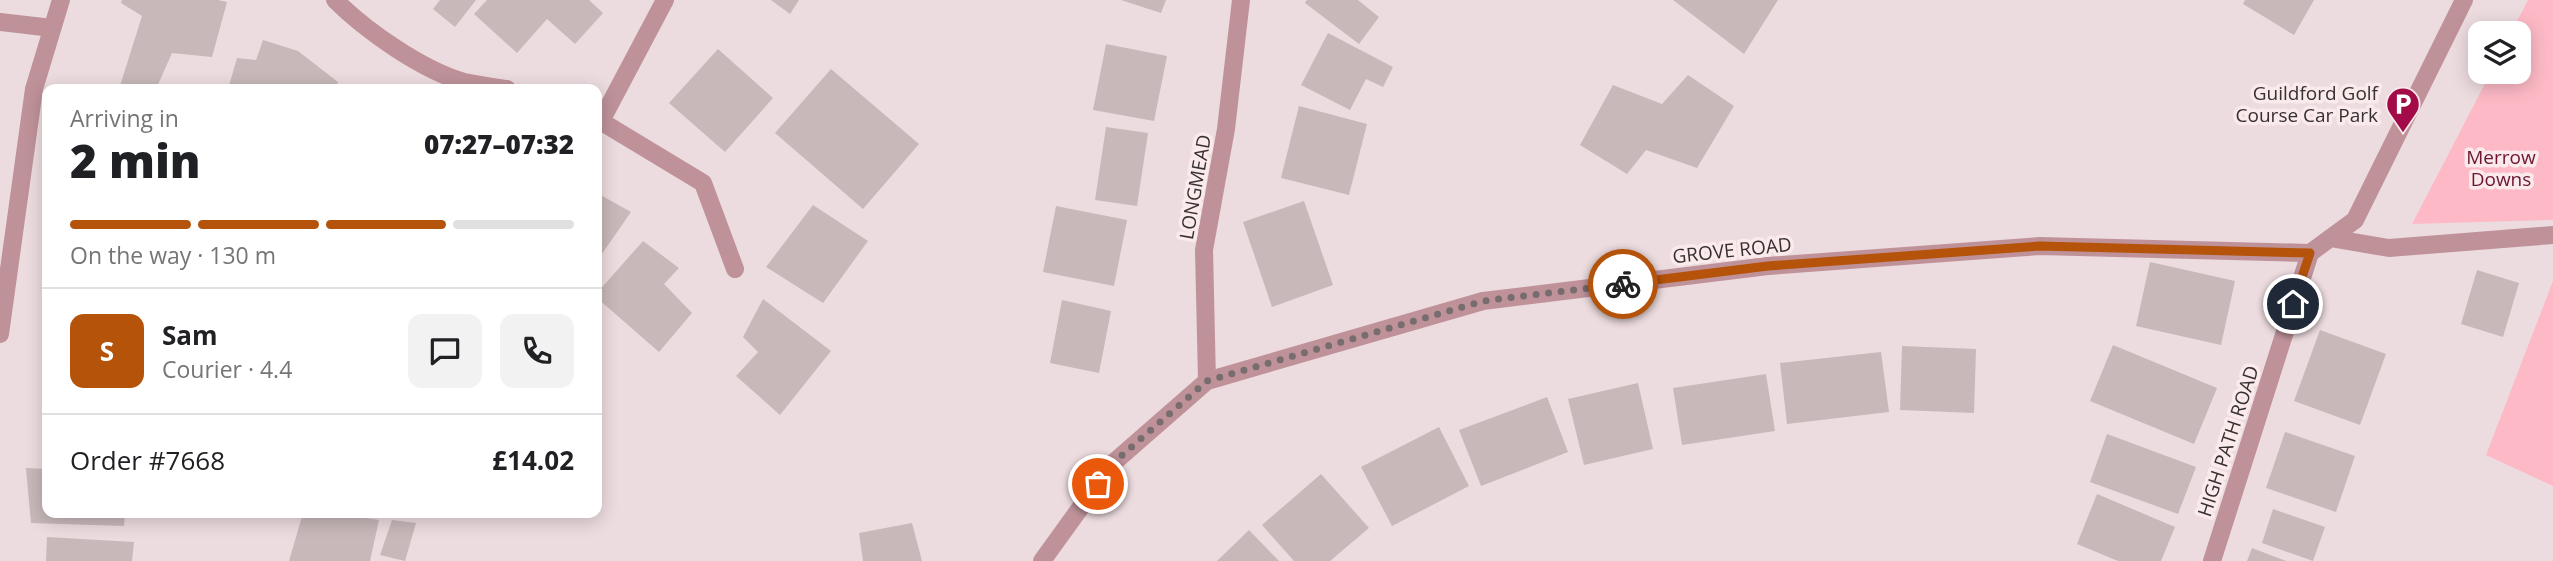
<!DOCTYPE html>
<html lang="en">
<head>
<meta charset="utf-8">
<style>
	:root { --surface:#fff; --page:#f2f2f2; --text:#202124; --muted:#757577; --line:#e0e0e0; --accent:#b45309 }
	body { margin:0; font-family:"Open Sans",sans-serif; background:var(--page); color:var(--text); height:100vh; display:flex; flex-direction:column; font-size:26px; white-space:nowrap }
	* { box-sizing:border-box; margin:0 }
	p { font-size:23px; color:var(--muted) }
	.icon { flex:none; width:38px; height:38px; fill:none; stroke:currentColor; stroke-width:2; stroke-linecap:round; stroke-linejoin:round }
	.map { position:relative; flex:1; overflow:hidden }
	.drawer { position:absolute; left:42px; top:84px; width:560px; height:434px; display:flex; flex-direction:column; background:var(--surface); border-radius:14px; box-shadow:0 4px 18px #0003 }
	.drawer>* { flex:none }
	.buttons { position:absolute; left:2468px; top:21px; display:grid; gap:14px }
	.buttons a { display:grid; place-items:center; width:63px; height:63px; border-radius:14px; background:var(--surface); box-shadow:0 4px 18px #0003; font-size:35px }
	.pin { position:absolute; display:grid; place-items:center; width:60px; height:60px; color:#fff; margin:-30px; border:4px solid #fff; border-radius:50%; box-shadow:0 2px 7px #0007 }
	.courier { position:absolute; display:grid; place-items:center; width:70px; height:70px; margin:-35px; border:5px solid #b45309; border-radius:50%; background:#fff; color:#222; box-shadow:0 2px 9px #0007 }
	.overview em { font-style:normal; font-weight:800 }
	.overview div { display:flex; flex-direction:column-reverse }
	.overview { display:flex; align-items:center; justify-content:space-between; height:119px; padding:0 28px }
	h1 { font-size:46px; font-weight:800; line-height:52px }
	.bar { display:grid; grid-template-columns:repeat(4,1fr); gap:10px 7px; align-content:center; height:84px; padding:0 28px }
	.bar i { height:9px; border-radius:5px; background:var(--line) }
	.bar .active { background:var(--accent) }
	.bar p { grid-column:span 4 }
	.line { display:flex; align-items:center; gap:18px; padding:0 28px; border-top:2px solid var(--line) }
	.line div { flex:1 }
	.round { display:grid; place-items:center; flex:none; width:74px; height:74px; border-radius:14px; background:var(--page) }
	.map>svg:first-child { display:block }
</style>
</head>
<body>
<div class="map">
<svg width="2553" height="561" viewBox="0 0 2553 561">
	<rect width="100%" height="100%" fill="#eddcdf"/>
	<path fill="#fdbac6" d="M2528,0H2553V220L2412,224L2491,72H2518V33H2511Z
		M2553,281V486L2486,455Z"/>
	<path fill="#c8b8ba" d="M122,0H218L227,2L212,57L172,53L156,89H119L142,16L121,3Z
		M440,0H476L455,27L433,9Z
		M487,0H589L603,13L575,44L547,19L517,53L474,14Z
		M771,0H799L790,14Z
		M1121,0H1166L1161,13Z
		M1307,0H1358L1379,17L1359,44L1305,3Z
		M1673,0H1778L1744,54Z
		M2245,0H2314L2294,35L2243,4Z
		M1328,33L1393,67L1383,87L1366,79L1350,110L1301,85Z
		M263,40L298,51L338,82L336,89H228L237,58L256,60Z
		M1106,44L1167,56L1154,121L1093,110Z
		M718,49L773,98L725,152L669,103Z
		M831,69L919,144L863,209L775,133Z
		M1688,75L1734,106L1697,168L1646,150L1627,174L1580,145L1613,85L1662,104Z
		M1299,106L1367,124L1349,195L1281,178Z
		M1106,127L1148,133L1137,206L1095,200Z
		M597,193L631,212L597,261Z
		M1304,201L1333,285L1272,307L1243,222Z
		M813,205L868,241L823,303L766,267Z
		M1056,206L1127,220L1114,286L1043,272Z
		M643,241L679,268L664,284L692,313L659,352L597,298V293Z
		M2150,262L2235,281L2221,345L2136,326Z
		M2477,270L2519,283L2503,337L2461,324Z
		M763,299L831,351L780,415L736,376L758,352L743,337Z
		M1062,300L1111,311L1099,373L1050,363Z
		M2320,330L2386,354L2360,425L2294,401Z
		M2113,345L2217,388L2194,444L2090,401Z
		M1902,346L1976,349L1974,413L1900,410Z
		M1881,352L1889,412L1787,424L1780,363Z
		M1766,374L1775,431L1682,445L1673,388Z
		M1638,383L1653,449L1584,465L1568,399Z
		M1547,397L1568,452L1481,486L1459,430Z
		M1439,427L1469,486L1392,526L1361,467Z
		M2285,432L2355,456L2336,512L2266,488Z
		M2107,434L2196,467L2178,514L2090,482Z
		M26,468L47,469V513H125L124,526L31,523Z
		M1321,474L1369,528L1330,561H1294L1262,525Z
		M2097,494L2175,527L2161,561H2118L2077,544Z
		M2273,509L2325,527L2313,561L2262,543Z
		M303,513H334L379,520L370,561H289Z
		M392,520L416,523L405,561L380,555Z
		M912,523L922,561H863L859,533Z
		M1249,530L1279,561H1217Z
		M47,537L134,542L132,561H46Z
		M2252,548L2286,561H2247Z"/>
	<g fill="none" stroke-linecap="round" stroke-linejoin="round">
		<path stroke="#bf929a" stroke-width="18" d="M0,22L52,28
			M2330,238L2389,248L2553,235
			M2310,253L2355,220L2464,0"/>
		<path stroke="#bf929a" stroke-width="18" d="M335,0C366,31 422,70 464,82C478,85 493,87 507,89
			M597,119L703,183L735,269
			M601,121L665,0
			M0,334L34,89L61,0
			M1207,381L1204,250L1226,129L1241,0
			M1042,561L1112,464L1207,381L1483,301L1768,266L2040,246L2310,253L2212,561"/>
	</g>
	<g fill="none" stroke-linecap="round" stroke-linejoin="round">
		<path stroke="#776c6e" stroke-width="7" stroke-dasharray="0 12.6" d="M1098,484L1112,464L1207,381L1483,301L1623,284"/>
		<path stroke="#b45309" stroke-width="9" d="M1623,284L1768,266L2040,246L2310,253L2293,304"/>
	</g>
	<defs>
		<g id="parking-pin" transform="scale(1.75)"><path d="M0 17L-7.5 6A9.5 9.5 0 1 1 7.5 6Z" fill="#a30b48" stroke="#faeaec"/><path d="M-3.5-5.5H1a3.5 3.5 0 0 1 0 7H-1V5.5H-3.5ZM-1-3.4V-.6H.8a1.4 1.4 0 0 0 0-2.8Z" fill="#fff"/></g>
	</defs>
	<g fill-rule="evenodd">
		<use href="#parking-pin" x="2403" y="104"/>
	</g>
	<g text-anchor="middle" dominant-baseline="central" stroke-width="7" stroke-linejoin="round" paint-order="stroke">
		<g font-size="19" fill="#373031" stroke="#faeaec" text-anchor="end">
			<text x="2378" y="93">Guildford Golf<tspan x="2378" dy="22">Course Car Park</tspan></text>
		</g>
		<g font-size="19" fill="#6b1531" stroke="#faeaec">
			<text x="2501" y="157">Merrow<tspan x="2501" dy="22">Downs</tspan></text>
		</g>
		<g font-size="19" fill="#373031" stroke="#faeaec">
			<text transform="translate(1195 187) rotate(-80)">LONGMEAD</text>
			<text transform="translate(1732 250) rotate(-6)">GROVE ROAD</text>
			<text transform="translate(2228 441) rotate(-72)">HIGH PATH ROAD</text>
		</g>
	</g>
</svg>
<div class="buttons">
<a><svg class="icon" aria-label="layers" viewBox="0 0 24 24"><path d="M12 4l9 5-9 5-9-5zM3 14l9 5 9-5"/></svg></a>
</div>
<div class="pin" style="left:1098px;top:484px;background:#ea580c"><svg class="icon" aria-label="bag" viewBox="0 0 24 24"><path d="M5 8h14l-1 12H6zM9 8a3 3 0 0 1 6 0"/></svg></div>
<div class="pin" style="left:2293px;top:304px;background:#1f2937"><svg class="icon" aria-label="home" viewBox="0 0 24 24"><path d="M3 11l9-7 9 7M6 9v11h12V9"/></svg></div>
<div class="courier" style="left:1623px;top:284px"><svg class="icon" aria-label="bike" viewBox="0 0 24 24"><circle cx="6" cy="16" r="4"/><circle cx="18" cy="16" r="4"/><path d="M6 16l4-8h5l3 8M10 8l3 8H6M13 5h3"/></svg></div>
<section class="drawer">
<div class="overview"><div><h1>2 min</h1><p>Arriving in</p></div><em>07:27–07:32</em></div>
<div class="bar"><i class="active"></i><i class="active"></i><i class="active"></i><i></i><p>On the way · 130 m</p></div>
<div class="line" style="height:126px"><b class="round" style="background:var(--accent);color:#fff">S</b><div><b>Sam</b><p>Courier · 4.4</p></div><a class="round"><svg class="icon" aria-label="chat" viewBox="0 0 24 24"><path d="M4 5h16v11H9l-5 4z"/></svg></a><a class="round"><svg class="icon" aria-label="phone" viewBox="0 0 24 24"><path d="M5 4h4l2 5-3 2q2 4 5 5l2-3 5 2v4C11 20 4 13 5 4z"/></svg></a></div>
<div class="line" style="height:91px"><div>Order #7668</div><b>£14.02</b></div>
</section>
</div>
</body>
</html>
